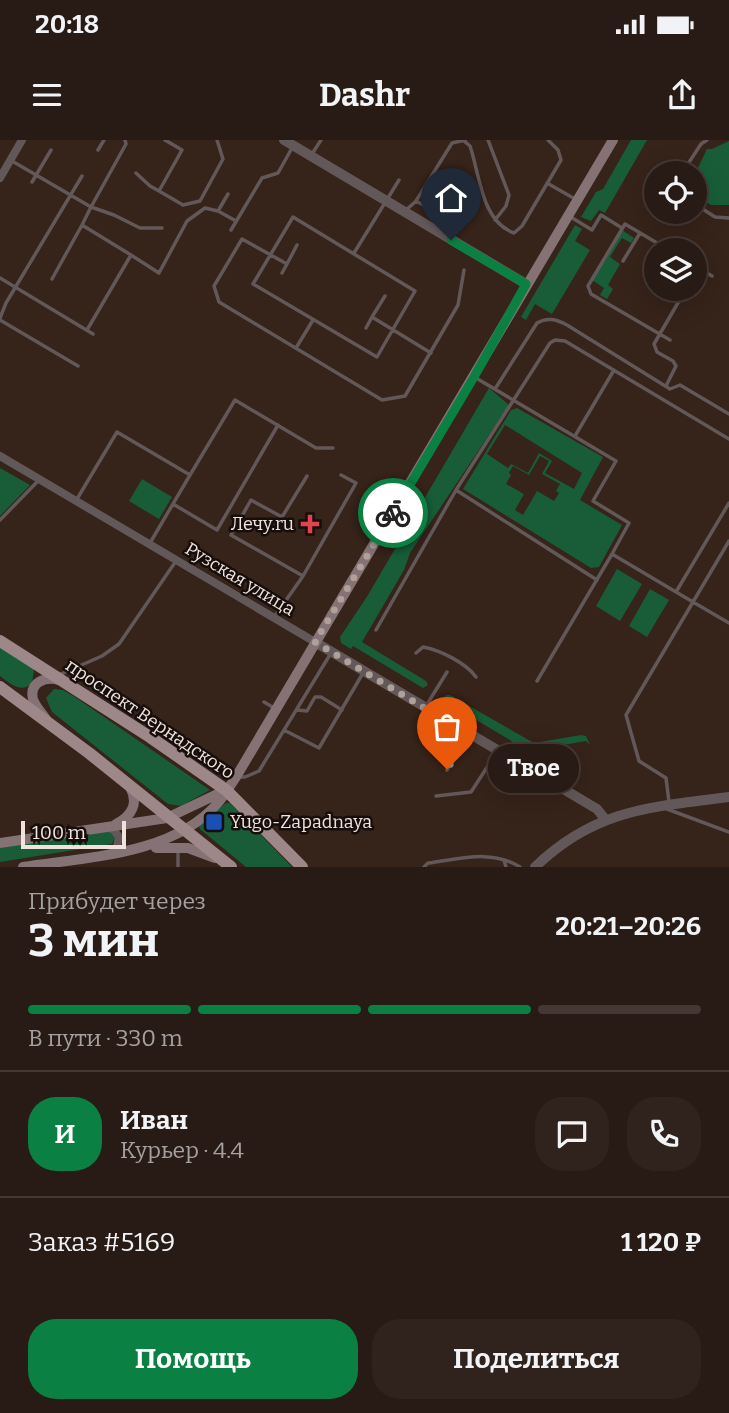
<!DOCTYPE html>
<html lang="ru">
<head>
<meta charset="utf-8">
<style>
	:root { --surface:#281a14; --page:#30231d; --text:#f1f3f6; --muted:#a5a1a0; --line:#443834; --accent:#0b8043 }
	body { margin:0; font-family:Bitter,serif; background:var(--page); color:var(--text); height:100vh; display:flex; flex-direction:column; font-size:26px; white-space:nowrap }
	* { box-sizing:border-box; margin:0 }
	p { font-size:23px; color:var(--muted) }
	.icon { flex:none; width:38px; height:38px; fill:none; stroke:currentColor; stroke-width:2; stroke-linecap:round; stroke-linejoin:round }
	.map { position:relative; height:727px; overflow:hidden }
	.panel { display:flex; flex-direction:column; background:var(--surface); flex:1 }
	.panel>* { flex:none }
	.controls { position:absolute; left:644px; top:21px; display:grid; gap:14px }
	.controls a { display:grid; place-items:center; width:63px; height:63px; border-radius:50%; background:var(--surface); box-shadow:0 7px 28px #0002,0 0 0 2px var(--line); font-size:35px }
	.scale { position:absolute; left:21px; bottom:18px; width:105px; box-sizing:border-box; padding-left:7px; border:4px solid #f0e3dd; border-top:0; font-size:19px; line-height:24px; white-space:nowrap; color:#f0e3dd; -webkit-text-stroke:5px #170e0b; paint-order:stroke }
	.pin { position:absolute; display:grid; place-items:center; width:60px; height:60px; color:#fff; margin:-72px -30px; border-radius:50% 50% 50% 0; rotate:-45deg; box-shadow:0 0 7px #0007 }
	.pin .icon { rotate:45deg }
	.courier { position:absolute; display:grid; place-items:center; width:70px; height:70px; margin:-35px; border:5px solid #0b8043; border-radius:50%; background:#fff; color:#222; box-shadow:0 2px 9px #0007 }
	.bubble { position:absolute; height:49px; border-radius:24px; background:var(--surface); box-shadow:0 7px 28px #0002,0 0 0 2px var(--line); font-size:23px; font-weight:700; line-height:49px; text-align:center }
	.summary em { font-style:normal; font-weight:700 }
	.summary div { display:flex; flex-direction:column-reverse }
	.summary { display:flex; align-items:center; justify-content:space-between; height:119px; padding:0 28px }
	h1 { font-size:46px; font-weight:700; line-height:52px }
	.bar { display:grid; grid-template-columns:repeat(4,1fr); gap:10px 7px; align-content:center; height:84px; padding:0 28px }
	.bar i { height:9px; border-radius:5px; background:var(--line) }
	.bar .active { background:var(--accent) }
	.bar p { grid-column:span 4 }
	.line { display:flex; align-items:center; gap:18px; padding:0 28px; border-top:2px solid var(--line) }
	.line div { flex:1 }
	.round { display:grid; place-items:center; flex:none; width:74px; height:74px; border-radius:28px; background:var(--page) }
	.cta { display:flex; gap:14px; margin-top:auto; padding:14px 28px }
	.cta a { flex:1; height:80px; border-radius:28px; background:var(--accent); color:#fff; font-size:28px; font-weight:700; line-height:80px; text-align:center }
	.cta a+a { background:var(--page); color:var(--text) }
	.status { display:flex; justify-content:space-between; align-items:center; height:49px; padding:0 35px; background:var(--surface); direction:ltr }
	.status svg { height:19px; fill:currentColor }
	header { display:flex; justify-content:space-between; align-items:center; height:91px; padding:0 28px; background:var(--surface); font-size:32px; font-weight:700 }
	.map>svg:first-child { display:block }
</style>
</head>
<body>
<div class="status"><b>20:18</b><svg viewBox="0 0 49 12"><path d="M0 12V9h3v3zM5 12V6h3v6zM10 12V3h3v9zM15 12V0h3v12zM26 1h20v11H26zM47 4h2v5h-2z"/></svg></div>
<header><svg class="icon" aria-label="menu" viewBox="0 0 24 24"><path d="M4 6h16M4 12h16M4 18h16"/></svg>Dashr<svg class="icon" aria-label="share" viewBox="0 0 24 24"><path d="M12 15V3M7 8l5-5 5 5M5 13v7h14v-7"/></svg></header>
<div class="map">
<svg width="729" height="727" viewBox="0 0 729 727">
	<rect width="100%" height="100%" fill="#36231a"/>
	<path fill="#185d38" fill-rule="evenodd" d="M631,0H647L605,73L599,70L591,81L581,77L596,52L603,49Z
		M729,1V65H711L695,54V34L707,9H712Z
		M575,85L582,89L575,101L590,110L552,174L535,164L526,180L521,177Z
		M622,90L634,98L631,103L622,98L610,117L620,124L608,145L613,149L607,159L600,155L604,148L592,140Z
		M489,248L509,265L410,413L404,430L362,502L426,541L428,545L423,548L353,506L351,509L341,503L340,497L368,455Z
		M517,268L603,317L580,360L622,385L599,427L591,428L463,349L511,270ZM505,285L582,333L574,349L545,333L552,321L539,313L528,333L511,324L508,328L487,314ZM540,316L549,321L542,334L560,344L556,351L559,353L554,361L537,351L523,375L515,370L524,354L506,344L511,335L509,333L513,326L529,335Z
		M0,328L30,345L0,376Z
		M142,339L172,357L159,379L129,361Z
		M617,429L642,444L620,481L596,466Z
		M650,449L669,460L647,497L629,486Z
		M0,506L34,529L32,544C20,553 11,544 0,536Z
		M54,549L63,550L75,557L210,650L181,666L168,664L52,572L46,558Z
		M447,555H450L534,603L581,595L586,596L590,605L586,601L540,609V618L441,559Z
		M226,663H230L292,727H246L200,689L199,686Z
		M110,690L116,695L112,704L0,722V708Z"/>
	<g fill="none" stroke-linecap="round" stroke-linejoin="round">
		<path stroke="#635859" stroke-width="3.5" d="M125,0L126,4L91,67L114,75L140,88H162
			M165,0L182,10L159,51L183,65L200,61L223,19L217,0
			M488,0L509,55L506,66L495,80
			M464,1L470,6C480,35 481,81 514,93L522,86L561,20L558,10L548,0
			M98,10L104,0
			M312,14L321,0
			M12,21L91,67L82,85L131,115L87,190
			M136,33L150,46L159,51
			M682,33L701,4L707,0
			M32,42L51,10
			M547,43L575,59
			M416,61L452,3L465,0
			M695,64L715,77L729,78
			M218,71L228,54
			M405,71L416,61L452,81V97
			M569,76L592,90L601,75L622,88
			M293,77L415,151L377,217L253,144Z
			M231,90L262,38L278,33L292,8
			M297,105L287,124L242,99L214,146L219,162L382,260L405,256L458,165L464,130
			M669,110L625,84L588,146L591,154L670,200
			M354,113L399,40
			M131,115L159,133L187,81L205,68L218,71L236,81
			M623,121L640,93
			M695,126L712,136
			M282,133L287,124
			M0,138L93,194
			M52,139L82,85
			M385,156L372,177L431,213
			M0,178L6,163L82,36
			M0,180L78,226
			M366,188L372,177
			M296,208L313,180
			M476,238L616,321L593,361L629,383L612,414L676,452L729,363
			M666,246L676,226L673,221L657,212L654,204L686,149
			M495,249L537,183C547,177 556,179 567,185L670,249L680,245L729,274
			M575,296L614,230
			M77,359L117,292L190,335L235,260L316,308H333
			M173,364L217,390L278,285
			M0,380L38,341
			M150,403L190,335
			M303,436L231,395L251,360L282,377L307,336
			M597,440L456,350L550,203L555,200L565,201L729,299
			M676,452L693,462L729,401
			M275,476L303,436L356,343L341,335
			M376,490L456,350
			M416,513L423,507C440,510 466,523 476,537
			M61,534L102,516L119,504L176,421
			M537,541L612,414
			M264,562L274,568
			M426,566L447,532
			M297,570L307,571L315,557H321L342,570
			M284,590L319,608L363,533
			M447,630L469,595
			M238,637H245L259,631L331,513
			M436,656L471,652L497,612
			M669,662L666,638L639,621L626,575L693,462L729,483
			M667,669L729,692
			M178,709V727
			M504,720L506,727
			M424,727L428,723C460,719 491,709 520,727"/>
		<path stroke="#635859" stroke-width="8" d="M0,38L22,0
			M0,316L315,502
			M107,687L114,690L119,697L117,706L111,713"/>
		<path stroke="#635859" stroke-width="10" d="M284,0L526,144
			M315,502L597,669L605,679
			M535,727C595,669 651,667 729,657"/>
		<path stroke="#847274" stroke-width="10" d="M46,579C42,573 35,566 33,559C29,542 46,536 59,540
			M116,684C132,676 139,663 130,647
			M0,703L167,678L226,650
			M156,708H188L215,718
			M23,727C87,717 172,715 217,664C224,656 230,646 236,637L613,0"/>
		<path stroke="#9e8789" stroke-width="12" d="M0,501L150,597L226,650L302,727
			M0,547L89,613L231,727"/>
	</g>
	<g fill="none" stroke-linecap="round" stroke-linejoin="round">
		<path stroke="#afa099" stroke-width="7" stroke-dasharray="0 12.6" d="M393,373L315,502L469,595L447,629"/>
		<path stroke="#0b8043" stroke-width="9" d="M393,373L474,237L526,144L451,100"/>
	</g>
	<path fill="#e0444e" stroke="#170e0b" stroke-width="2.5" d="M306.5 373.5h7v7h7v7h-7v7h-7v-7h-7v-7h7z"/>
	<rect fill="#1a4fb4" stroke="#170e0b" stroke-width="2.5" x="205" y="673" width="18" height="18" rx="3.5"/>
	<g text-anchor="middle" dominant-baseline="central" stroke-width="5" stroke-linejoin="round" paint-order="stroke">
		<g font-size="18" fill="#f0e3dd" stroke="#170e0b" text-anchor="end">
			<text x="294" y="384">Лечу.ru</text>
			<text x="230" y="682" text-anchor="start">Yugo-Zapadnaya</text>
		</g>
		<g font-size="18" fill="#f0e3dd" stroke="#170e0b">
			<text transform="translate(240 439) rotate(31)">Рузская улица</text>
			<text transform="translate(150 579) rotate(34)">проспект Вернадского</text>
		</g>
	</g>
</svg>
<div class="controls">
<a><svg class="icon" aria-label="locate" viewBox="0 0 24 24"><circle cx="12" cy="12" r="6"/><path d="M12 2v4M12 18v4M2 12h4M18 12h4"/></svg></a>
<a><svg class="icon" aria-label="layers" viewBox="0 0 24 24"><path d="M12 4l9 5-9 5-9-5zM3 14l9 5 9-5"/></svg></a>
</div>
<div class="scale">100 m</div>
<div class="pin" style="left:447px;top:629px;background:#ea580c"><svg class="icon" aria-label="bag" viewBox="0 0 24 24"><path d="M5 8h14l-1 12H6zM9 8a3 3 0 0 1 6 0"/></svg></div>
<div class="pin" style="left:451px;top:100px;background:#1f2937"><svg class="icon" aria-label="home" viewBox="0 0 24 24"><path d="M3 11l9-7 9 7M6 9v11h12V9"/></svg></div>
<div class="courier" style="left:393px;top:373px"><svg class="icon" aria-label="bike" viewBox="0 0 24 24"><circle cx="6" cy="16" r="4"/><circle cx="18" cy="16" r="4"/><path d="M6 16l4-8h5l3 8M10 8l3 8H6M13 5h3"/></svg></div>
<div class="bubble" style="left:488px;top:604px;width:91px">Твое</div>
</div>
<section class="panel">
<div class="summary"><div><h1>3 мин</h1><p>Прибудет через</p></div><em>20:21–20:26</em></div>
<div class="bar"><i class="active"></i><i class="active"></i><i class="active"></i><i></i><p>В пути · 330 m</p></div>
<div class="line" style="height:126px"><b class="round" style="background:var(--accent);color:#fff">И</b><div><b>Иван</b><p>Курьер · 4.4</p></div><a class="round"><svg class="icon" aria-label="chat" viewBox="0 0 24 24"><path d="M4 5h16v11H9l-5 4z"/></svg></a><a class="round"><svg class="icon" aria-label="phone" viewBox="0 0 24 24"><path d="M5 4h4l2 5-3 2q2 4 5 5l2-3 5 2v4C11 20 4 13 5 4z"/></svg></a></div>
<div class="line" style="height:91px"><div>Заказ #5169</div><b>1 120 ₽</b></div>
<div class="cta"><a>Помощь</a><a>Поделиться</a></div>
</section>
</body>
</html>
